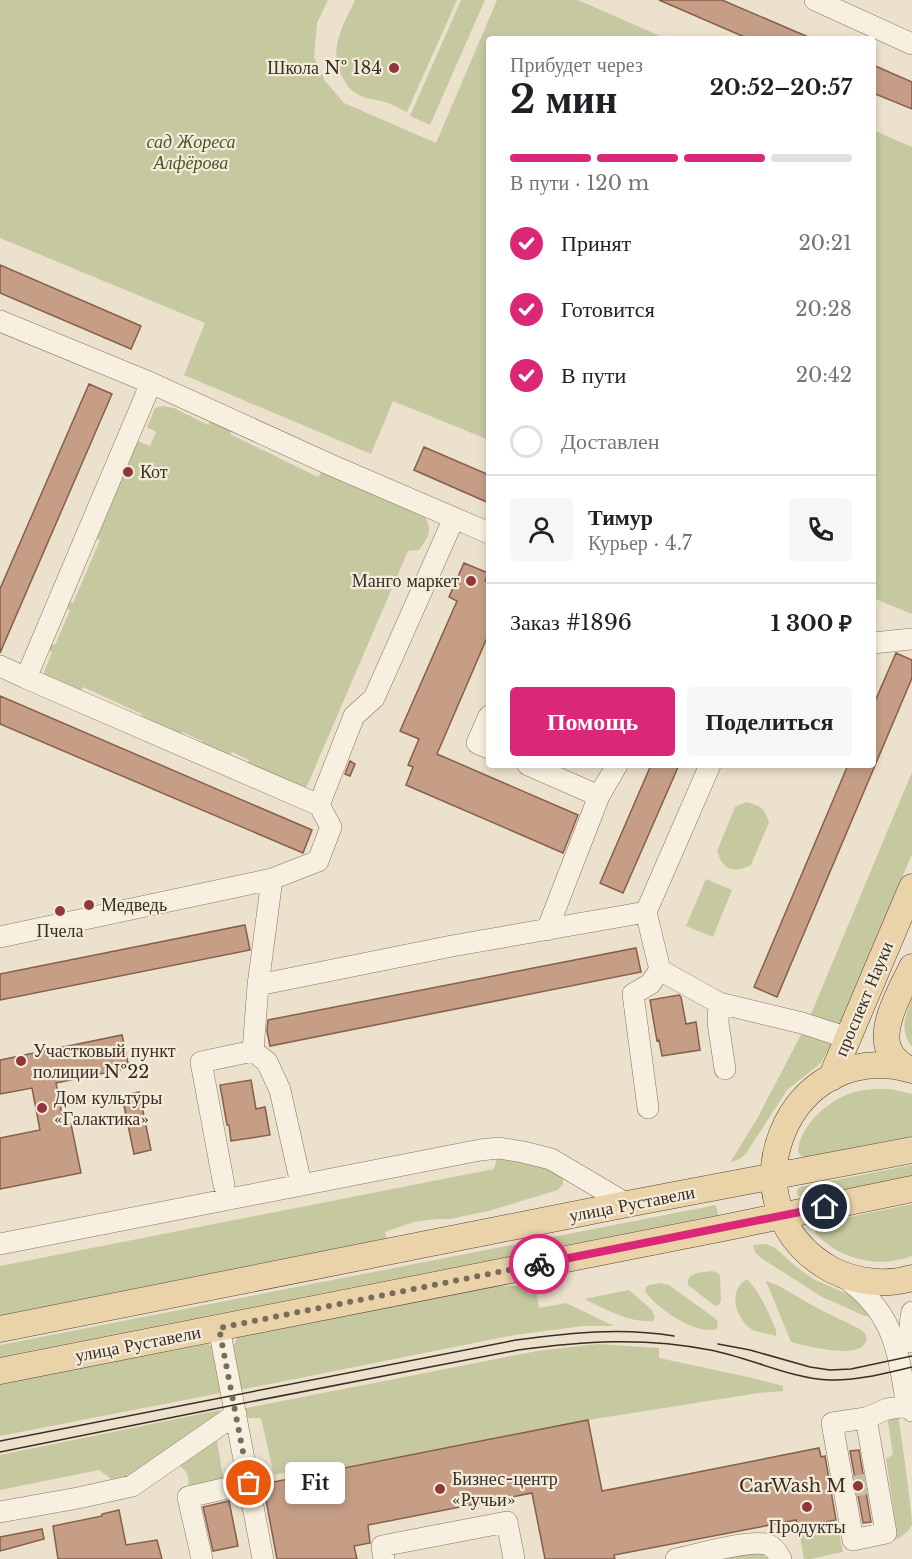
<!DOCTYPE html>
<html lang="ru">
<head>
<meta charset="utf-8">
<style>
	:root { --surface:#fff; --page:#f6f6f6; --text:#202124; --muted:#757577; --line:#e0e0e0; --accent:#db2777 }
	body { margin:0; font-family:"Libre Baskerville",serif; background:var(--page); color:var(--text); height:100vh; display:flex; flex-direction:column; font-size:22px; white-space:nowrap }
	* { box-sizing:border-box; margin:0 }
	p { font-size:20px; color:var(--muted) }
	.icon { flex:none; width:33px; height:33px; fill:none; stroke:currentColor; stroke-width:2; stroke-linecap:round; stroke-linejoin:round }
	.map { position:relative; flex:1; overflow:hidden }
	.sheet { position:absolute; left:486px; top:36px; width:390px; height:732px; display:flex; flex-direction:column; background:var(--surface); border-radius:6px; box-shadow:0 3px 9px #0003 }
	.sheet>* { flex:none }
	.pin { position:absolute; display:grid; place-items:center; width:51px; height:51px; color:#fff; margin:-26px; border:3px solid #fff; border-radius:50%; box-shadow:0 2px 6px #0007 }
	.courier { position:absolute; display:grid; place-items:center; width:60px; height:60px; margin:-30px; border:4px solid #db2777; border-radius:50%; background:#fff; color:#222; box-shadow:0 2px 8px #0007 }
	.bubble { position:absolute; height:42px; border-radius:6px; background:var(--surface); box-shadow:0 3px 9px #0003; font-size:20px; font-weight:700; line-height:42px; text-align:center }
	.head em { font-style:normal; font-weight:700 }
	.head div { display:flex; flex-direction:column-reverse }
	.head { display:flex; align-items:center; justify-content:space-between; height:102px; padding:0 24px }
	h1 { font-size:39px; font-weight:700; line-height:45px }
	.bar { display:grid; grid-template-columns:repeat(4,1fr); gap:9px 6px; align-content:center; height:72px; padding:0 24px }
	.bar i { height:8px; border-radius:4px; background:var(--line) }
	.bar .active { background:var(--accent) }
	.bar p { grid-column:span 4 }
	.line { display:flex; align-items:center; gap:15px; padding:0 24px; border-top:2px solid var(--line) }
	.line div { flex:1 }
	.round { display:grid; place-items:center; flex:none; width:63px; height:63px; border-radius:6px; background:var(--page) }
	ol { padding:0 24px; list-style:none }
	li { display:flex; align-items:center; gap:18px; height:66px }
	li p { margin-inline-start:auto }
	li .icon { padding:6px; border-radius:50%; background:var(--accent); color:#fff; stroke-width:4 }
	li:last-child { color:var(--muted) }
	li i { width:33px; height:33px; border:3px solid var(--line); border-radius:50% }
	.cta { display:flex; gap:12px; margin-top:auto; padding:12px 24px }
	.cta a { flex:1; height:69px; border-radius:6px; background:var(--accent); color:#fff; font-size:24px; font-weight:700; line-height:69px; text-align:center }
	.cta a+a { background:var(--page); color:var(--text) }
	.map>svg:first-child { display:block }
</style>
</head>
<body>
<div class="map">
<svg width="912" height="1559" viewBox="0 0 912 1559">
	<rect width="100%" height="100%" fill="#ece1cc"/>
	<path fill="#c6c9a0" d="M0,0H328L317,23L314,57L325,81L344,103L436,143L497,0H578L667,39H489V440L393,401L371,454L184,375L205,323L0,238Z
		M355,0H457L407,112C398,108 390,103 381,101C373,99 366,99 359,95C352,92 346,85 343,78C327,50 343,26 355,0Z
		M461,0H485L430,125L410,116Z
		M873,130L912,147V614L873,598Z
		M162,406L174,408L208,425L212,417L234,427L230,434L318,477L324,468L424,515C433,531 429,536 419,550L408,551L304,793L246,767L249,760L232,752L228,760L200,748L202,741L182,732L179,738L140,721L142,714L83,687L78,696L43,675L52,652L45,648L48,643L55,645L70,610L63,606L66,600L73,603L100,540L96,538L137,441L150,446L156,432L147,427L155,408Z
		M912,772V854L838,1028L809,1019Z
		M746,802C760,805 764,808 769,822L751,865C732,874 723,870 717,851L735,807Z
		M706,879L732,890L713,937L686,926Z
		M912,999V1047C900,1029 904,1018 912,999Z
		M803,1031L833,1040L821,1063L787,1090L747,1152L741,1158L730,1163L758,1117Z
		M874,1089H890L912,1094V1136L806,1157L801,1156L798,1152C799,1127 824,1105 846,1095C855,1091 864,1090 874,1089Z
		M497,1158C520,1161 542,1164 563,1177V1184L558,1190L488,1211L450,1219H437L414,1222L385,1232L387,1241L0,1317V1266L494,1169Z
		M912,1165V1176L801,1198L797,1193V1190L800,1187Z
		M912,1204V1256C884,1267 850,1262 826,1243C821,1239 816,1236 814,1229L815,1225L820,1223Z
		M716,1205L718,1215L0,1357V1345Z
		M766,1244L774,1247L799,1269L815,1280L853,1296L875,1316H865L822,1297L761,1258L755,1252L753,1245Z
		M712,1271L718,1273L720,1276L721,1301L719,1305L715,1306L688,1285C687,1271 701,1273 712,1271Z
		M747,1279C761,1294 768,1312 776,1330V1336C769,1334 760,1333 753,1330C739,1323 729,1298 740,1285C742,1282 745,1281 747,1279Z
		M766,1281L779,1286L817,1308L860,1329C864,1332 868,1336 866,1341C860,1361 804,1345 791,1342Z
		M660,1283L669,1285L716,1319L718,1322L717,1329C696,1336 656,1308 645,1291L646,1287L649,1285Z
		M535,1285L539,1308L566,1303L614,1326H583L514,1335L240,1390C237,1375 227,1347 239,1336L498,1286H522Z
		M629,1290L652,1310L655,1318L653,1321C628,1323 606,1309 584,1299Z
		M207,1344L214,1346L226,1392L0,1436V1384Z
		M598,1344L659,1348V1358L748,1377L783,1386V1391L759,1393L588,1420L330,1470L328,1464L274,1475L261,1418H243L241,1409L537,1351Z
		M220,1410L221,1416L140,1469L127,1476L111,1479L99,1470L0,1490V1455Z
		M898,1414C901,1434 912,1509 912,1525C908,1534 896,1541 886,1543L895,1537L896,1527L886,1458L893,1455L887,1416Z
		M216,1434L224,1484L188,1492C189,1474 190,1474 175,1462Z
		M837,1524L843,1552L811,1559H804L799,1532Z
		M760,1552L768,1559H711Z"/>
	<path fill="#c69e86" stroke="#855f49" stroke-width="1.5" d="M659,0H722L813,39H749Z
		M873,65L912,82V109L873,93Z
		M0,265L141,326L131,349L0,293Z
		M89,384L112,394L0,653V589Z
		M424,447L489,475V503L414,470Z
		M464,563L488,573L485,581L489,582V633L437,754L578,815L563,853L406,785L413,767L408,765L419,739L400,731L457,601L449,597Z
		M896,653L912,660V678L777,997L754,987L848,765H873V706Z
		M0,696L312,830L303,853L0,724Z
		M350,761L355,764L350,776L345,774Z
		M651,765H679L623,893L600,883Z
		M245,925L250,950L0,1000V974Z
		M636,948L641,972L270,1046L267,1031L268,1020Z
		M679,995L681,997L686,1024L696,1022L700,1050L662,1056L659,1040L657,1041L650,1000Z
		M122,1035L129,1068L56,1083L64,1125L71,1124L81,1173L0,1189V1138L40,1130L32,1088L0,1094V1060Z
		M251,1080L256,1109L265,1107L270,1135L231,1141L229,1125H227L220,1085Z
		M139,1092L151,1150L134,1154L122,1096Z
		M588,1420L602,1491L819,1448L821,1457L825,1456L836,1520L797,1527L796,1520L614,1555L615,1559H545L532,1493L368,1525L370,1543L354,1546L357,1559H277L263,1484Z
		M859,1450L871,1522L863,1523L850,1451Z
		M229,1501L238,1546L213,1551L203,1507Z
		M119,1510L126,1545L157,1540L162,1559H58L53,1526L102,1516V1514Z
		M42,1529L44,1539L0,1551V1537Z"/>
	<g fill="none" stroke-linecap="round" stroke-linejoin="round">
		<path stroke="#c8bdaa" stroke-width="21" stroke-dasharray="21 10" stroke-linecap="butt" d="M850,1487L866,1484"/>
		<g stroke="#887461" stroke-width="22">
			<path id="minor" d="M815,0L912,44
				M0,321L151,383L331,465L489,533
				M151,383L26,678L319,805L331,827L318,861L272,879L258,985
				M873,643L912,639
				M0,666L26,678
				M489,716L477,743L489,748
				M528,765L599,796
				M319,805L354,716L374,698L454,518
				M646,912L660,970L719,1003L802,1023L848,1038
				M547,930L599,796L617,765
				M0,937L272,879
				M719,1003L718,1023L725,1069
				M648,1108L633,994L650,984L660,970
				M301,1184L280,1090L267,1062L253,1051L258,985L452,946L646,912L710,765
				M224,1185L201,1062L253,1051
				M0,1244L480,1150L499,1148L523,1152L551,1159L627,1204
				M843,1276C895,1314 897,1347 907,1406L912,1411
				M912,1312L910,1324L912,1342
				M219,1328L263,1559
				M866,1418L886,1533L853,1540L832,1423L866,1418L887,1409L907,1406
				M0,1512L78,1498L132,1486L236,1414
				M202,1559L188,1497L249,1483
				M384,1559L382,1546L507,1522L514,1559
				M676,1559C696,1555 753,1538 769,1545C775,1548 778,1554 781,1559"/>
		</g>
		<g stroke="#564335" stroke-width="27">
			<path id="major" d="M906,1068C901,1064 895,1060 892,1055C875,1033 902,988 912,967
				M912,1070C788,1034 717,1207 832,1270C856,1282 886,1286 912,1278
				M831,1078L912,887
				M0,1329L627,1204L912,1150
				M0,1371L728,1227L912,1189"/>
		</g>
		<use href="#minor" stroke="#f7efdf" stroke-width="21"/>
		<use href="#major" stroke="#ead3a9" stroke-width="26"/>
		<path stroke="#3a2d23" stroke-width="1.5" d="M718,1344L750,1350L810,1367L830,1370L851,1369L912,1356
			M0,1441L516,1340C569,1333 621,1327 674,1336
			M0,1452L234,1405L518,1350C583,1341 645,1337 710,1350C748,1357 792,1379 830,1380C857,1381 886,1373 912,1367"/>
	</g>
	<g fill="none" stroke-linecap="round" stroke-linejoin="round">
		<path stroke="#786c5e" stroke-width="6" stroke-dasharray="0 10.8" d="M249,1483L219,1328L539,1264"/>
		<path stroke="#db2777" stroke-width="8" d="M539,1264L825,1207"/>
	</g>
	<g fill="#91363a" stroke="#f4ecdb" stroke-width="2">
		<circle cx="394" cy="68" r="6"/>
		<circle cx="128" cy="472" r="6"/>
		<circle cx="471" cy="581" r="6"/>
		<circle cx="89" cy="905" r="6"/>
		<circle cx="60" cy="911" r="6"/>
		<circle cx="21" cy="1061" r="6"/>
		<circle cx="42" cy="1108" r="6"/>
		<circle cx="858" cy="1486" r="6"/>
		<circle cx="440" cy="1489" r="6"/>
		<circle cx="807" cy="1507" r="6"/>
	</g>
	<g text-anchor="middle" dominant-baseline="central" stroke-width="4.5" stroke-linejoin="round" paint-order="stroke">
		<g font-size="18" fill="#3a2d23" stroke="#f4ecdb" text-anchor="start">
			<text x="382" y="68" text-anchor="end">Школа № 184</text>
			<text x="140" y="472">Кот</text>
			<text x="459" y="581" text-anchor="end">Манго маркет</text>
			<text x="101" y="905">Медведь</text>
			<text x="60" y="931" text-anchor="middle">Пчела</text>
			<text x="33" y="1051">Участковый пункт<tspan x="33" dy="21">полиции №22</tspan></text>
			<text x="54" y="1098">Дом культуры<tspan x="54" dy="21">«Галактика»</tspan></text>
			<text x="452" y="1479">Бизнес-центр<tspan x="452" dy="21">«Ручьи»</tspan></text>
			<text x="846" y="1486" text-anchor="end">CarWash M</text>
			<text x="807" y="1527" text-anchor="middle">Продукты</text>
		</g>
		<g font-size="18" font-style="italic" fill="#4b542c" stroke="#f4ecdb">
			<text x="191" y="142">сад Жореса<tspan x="191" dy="21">Алфёрова</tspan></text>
		</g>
		<g font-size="18" fill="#3a2d23" stroke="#f4ecdb">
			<text transform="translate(864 999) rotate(-67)">проспект Науки</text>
			<text transform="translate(632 1204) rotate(-11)">улица Руставели</text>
			<text transform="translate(138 1344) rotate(-11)">улица Руставели</text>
		</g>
	</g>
</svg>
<div class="pin" style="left:249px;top:1483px;background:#ea580c"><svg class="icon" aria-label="bag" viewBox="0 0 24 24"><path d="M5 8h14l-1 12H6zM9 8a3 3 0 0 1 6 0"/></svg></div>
<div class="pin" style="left:825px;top:1207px;background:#1f2937"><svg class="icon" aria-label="home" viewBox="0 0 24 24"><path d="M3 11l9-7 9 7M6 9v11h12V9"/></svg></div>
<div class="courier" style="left:539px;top:1264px"><svg class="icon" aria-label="bike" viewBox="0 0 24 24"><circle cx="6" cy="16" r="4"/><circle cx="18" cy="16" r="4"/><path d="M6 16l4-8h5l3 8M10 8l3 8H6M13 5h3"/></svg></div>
<div class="bubble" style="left:285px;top:1462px;width:60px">Fit</div>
<section class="sheet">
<div class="head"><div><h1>2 мин</h1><p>Прибудет через</p></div><em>20:52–20:57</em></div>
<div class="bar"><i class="active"></i><i class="active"></i><i class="active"></i><i></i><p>В пути · 120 m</p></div>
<ol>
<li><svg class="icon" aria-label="check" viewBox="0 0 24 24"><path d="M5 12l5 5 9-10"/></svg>Принят<p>20:21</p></li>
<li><svg class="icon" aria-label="check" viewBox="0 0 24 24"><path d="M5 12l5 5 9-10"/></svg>Готовится<p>20:28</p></li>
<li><svg class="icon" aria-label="check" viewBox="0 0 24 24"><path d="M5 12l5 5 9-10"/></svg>В пути<p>20:42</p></li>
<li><i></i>Доставлен</li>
</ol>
<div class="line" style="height:108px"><a class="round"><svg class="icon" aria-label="person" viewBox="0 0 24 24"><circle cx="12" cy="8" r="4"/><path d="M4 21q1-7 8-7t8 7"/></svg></a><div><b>Тимур</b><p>Курьер · 4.7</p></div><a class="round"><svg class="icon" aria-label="phone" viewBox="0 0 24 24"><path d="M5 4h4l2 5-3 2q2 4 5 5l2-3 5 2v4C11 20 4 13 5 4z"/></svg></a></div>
<div class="line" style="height:78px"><div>Заказ #1896</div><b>1 300 ₽</b></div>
<div class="cta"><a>Помощь</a><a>Поделиться</a></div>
</section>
</div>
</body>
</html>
